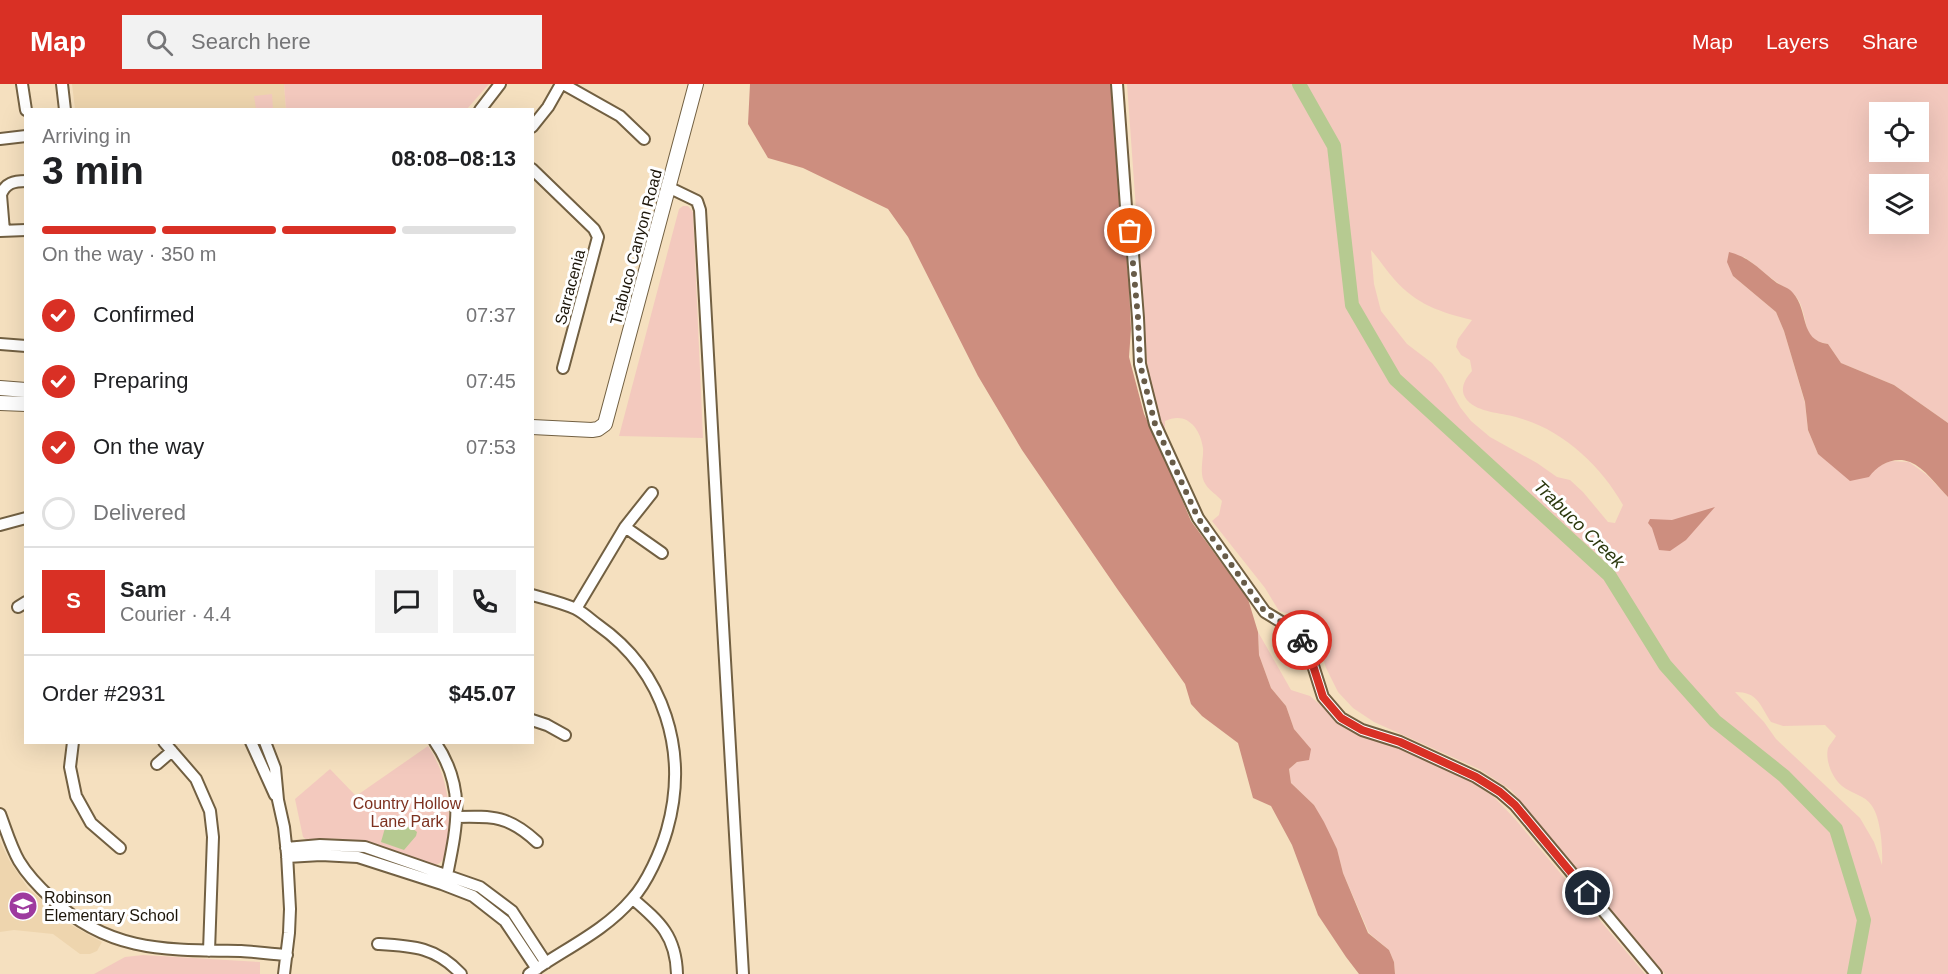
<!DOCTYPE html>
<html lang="en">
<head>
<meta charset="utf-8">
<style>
	:root { --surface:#fff; --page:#f2f2f2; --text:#202124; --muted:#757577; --line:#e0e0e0; --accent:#d93025 }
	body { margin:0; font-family:Helvetica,sans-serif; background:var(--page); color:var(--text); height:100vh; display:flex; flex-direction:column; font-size:22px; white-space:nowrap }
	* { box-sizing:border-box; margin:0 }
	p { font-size:20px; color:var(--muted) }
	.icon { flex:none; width:33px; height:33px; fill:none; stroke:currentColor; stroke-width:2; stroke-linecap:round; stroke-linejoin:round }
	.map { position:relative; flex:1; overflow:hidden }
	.details { position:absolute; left:24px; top:24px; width:510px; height:636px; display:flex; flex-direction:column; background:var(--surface); border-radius:0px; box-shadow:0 6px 24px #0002 }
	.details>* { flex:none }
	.controls { position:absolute; left:1869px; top:18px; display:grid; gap:12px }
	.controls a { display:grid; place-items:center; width:60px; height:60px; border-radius:0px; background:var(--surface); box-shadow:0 6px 24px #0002; font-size:30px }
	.pin { position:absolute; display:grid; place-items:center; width:51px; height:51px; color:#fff; margin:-26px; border:3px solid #fff; border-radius:50%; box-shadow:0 2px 6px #0007 }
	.courier { position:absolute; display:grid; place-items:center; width:60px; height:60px; margin:-30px; border:4px solid #d93025; border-radius:50%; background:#fff; color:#222; box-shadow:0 2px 8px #0007 }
	.summary em { font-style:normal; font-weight:700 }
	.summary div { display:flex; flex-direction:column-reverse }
	.summary { display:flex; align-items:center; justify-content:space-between; height:102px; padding:0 18px }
	h1 { font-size:39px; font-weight:700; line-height:45px }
	.bar { display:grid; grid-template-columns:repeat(4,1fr); gap:9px 6px; align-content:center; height:72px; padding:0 18px }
	.bar i { height:8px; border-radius:4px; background:var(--line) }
	.bar .current { background:var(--accent) }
	.bar p { grid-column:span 4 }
	.line { display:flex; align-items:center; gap:15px; padding:0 18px; border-top:2px solid var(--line) }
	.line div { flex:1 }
	.round { display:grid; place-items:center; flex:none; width:63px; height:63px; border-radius:0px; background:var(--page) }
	ol { padding:0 18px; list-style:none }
	li { display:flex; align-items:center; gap:18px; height:66px }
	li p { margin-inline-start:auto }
	li .icon { padding:6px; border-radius:50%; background:var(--accent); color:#fff; stroke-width:4 }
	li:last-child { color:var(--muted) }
	li i { width:33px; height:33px; border:3px solid var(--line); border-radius:50% }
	header { display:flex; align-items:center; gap:36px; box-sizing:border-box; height:84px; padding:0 30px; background:var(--accent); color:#fff }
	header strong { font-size:28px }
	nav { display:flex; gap:33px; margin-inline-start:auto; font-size:21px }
	.search { width:420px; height:54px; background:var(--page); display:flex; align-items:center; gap:15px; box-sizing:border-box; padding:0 21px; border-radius:0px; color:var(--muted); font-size:22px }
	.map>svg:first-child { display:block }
</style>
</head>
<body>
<header>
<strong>Map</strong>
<div class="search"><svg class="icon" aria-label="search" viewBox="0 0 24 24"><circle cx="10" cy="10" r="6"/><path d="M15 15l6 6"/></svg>Search here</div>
<nav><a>Map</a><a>Layers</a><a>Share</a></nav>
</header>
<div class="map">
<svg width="1948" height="890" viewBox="0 0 1948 890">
	<rect width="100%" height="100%" fill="#f5e0bf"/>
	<path fill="#eed5ae" d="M72,0H284L286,25H75Z
		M0,757L9,776L28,804L71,841L102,858L97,867L90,870H80L53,850L14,846L0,848Z"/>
	<path fill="#f3c9be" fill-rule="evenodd" d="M284,0H489L467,25L286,26Z
		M1127,0H1948V339L1894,301L1841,279L1828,260C1801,256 1809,236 1799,217C1794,208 1787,205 1778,199C1766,191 1756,181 1744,173L1733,192L1776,228L1784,247L1805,319L1808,346L1818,370L1831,379L1875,384L1890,377L1909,378L1927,391L1948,413V890H1665L1511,706L1479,685L1374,638L1353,624L1338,608L1326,584L1316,552L1298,532L1279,527L1265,504L1212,437L1219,431L1222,417C1217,411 1209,406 1206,401C1198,390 1204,375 1203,364C1200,343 1186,327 1165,337V348L1155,317L1147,279ZM1880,28H1918V68H1880ZM1880,100H1918V140H1880ZM1371,166C1379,175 1386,186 1394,195C1417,221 1440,228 1472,236L1458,255L1456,263L1461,271L1470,276L1472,287C1463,297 1458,309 1470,319C1482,329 1504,329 1519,334C1563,346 1601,382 1623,421L1615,439L1608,438L1583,408L1570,396L1557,393L1537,379L1490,353L1471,337L1460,323L1442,291L1432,279L1407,260L1381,227L1374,200ZM1735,608C1758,608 1759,620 1771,638L1783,642L1825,641L1836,652C1834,656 1830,660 1828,664C1825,676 1832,694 1842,702C1852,710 1865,711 1872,722C1881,735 1883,765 1882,781L1874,758L1860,734L1776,655L1764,638Z
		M272,10L273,25H256L254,12Z
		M683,122H688L693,128L703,354L619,352L679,125Z
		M1258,548L1291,606L1310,612L1349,646L1403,666L1468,696L1494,713L1515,735L1645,890H1395L1394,878L1389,866L1369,849L1343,789L1337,765L1314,721L1291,699L1289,685L1297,678L1308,662L1294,645L1286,622L1271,604L1259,571Z
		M428,662C444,686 450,713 449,742C449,753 450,774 438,780C429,785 416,775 407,772C386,765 362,757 340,755C329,754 318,756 307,756L303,753L295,715L330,685L356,712Z
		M143,871L260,878V890H94L125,873Z"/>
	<path fill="#cd8e7f" d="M750,0H1112L1129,201L1131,245L1129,273L1144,330L1162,368L1191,437L1248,515L1258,548L1259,571L1271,604L1286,622L1294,645L1311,665L1309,676L1297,678L1289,685L1291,699L1314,721L1324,738L1337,765L1343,789L1368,849L1389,866L1394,878L1395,890H1359L1346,873L1318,831L1292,761L1271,722L1253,714L1238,659L1202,632L1191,620L1185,600L1118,506L1022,366L978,292L908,153L888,125L803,84L768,74L748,40Z
		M1729,168C1751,174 1760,186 1777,199C1782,202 1789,204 1793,209C1809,227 1799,256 1828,260L1841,279L1894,301L1948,339V413C1937,402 1925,384 1910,378C1895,372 1878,380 1869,393L1850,397L1818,370L1808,346L1805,318L1784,247L1776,228L1733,192L1727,178Z
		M1715,423L1686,456L1670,467L1659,466L1652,444L1648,439L1650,435L1672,436Z"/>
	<path fill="#b6ca91" d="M395,740L412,744L417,748L416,752L404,766L381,758L385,744L392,746Z"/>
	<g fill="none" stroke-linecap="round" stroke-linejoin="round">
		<path stroke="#b6ca91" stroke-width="14" d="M1299,0L1334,62L1352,221L1395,295L1609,491L1665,581L1715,637L1784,692L1836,745L1864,836L1854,890"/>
		<g stroke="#726042" stroke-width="14">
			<path id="minor" d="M22,0L26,26
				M62,0L65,26
				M563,0L620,32L644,55
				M1117,0L1126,123L1133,170L1138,234L1140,280L1155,340L1198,434L1265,528L1288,542L1301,555L1311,575L1323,613L1341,634L1362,646L1400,658L1476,693L1500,708L1515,721L1656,890
				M480,26L500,0
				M532,43L548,23L561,0
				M0,55L26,52
				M532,85L594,145L598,153L563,284
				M668,103L697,117L700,126C712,381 730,635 743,890
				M0,147L26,146
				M4,147L1,111C5,99 14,97 26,97
				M0,260L26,262
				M0,441L26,434
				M625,443L662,469
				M18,523L26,518
				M576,525L625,443L652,409
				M532,636L547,641L565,651
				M73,658L70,683L76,712L91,739L120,764
				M164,658L196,695L210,727L213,753L209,867
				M251,658L275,711
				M265,658L275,684L278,716L284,743L287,770L290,825L289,849L284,890
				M435,658C466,703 457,742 447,791L444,797
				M157,680L172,667
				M0,730C6,746 11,763 19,777C28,792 40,804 52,815C110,869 168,866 241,867C256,868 272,870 287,871
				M457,733C494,732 509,732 537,758
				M286,764L320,761L365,763L480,803L512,827L546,879
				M287,773L321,771L358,773L442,800L473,812L505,837L537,885
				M633,815C660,838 676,852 677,890
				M378,860C413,862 436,863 461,890
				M529,890C564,865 604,848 632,815C647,799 661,767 667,746C689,669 665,588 598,541C591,536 584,529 576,525C563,519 546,515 532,511"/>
		</g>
		<g stroke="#726042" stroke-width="16">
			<path id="major" d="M0,304L26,306
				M0,319L26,320
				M532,343L592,346L598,345L605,340L696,0"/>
		</g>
		<use href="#minor" stroke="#fff" stroke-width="10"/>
		<use href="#major" stroke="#fff" stroke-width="14"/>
	</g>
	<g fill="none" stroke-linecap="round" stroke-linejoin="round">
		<path stroke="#685c49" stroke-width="6" stroke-dasharray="0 10.8" d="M1130,147L1138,234L1140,280L1155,340L1198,434L1265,528L1288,542L1302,556"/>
		<path stroke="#d93025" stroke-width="8" d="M1302,556L1311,575L1323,613L1341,634L1362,646L1400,658L1476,693L1500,708L1515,721L1588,809"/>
	</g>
	<defs>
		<g id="school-disc" transform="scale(1.5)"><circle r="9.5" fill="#9e3a9f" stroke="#fff"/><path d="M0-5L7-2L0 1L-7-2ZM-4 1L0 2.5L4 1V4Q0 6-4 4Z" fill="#fff"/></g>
	</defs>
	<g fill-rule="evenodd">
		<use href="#school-disc" x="23" y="822"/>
	</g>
	<g text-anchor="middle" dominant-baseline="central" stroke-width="6" stroke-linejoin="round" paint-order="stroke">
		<g font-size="16" fill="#1c1509" stroke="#fff">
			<text transform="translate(636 163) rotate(-75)">Trabuco Canyon Road</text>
			<text transform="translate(570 203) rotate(-75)">Sarracenia</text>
		</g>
		<g font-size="16" fill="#7d311f" stroke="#fff">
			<text x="407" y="719">Country Hollow<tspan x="407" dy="18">Lane Park</tspan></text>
		</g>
		<g font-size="16" fill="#1c1509" stroke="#fff" text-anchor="start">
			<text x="44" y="813">Robinson<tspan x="44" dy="18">Elementary School</tspan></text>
		</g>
		<g font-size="18" font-style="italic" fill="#2b380d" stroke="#fff">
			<text transform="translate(1579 440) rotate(44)">Trabuco Creek</text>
		</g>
	</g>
</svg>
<div class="controls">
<a><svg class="icon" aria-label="locate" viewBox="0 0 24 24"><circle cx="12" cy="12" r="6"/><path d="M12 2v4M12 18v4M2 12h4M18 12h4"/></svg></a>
<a><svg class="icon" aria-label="layers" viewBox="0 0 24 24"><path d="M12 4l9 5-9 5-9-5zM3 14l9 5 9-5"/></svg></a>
</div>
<div class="pin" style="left:1130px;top:147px;background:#ea580c"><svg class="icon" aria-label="bag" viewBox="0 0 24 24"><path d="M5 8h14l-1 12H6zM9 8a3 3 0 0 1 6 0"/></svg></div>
<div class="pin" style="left:1588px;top:809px;background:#1f2937"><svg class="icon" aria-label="home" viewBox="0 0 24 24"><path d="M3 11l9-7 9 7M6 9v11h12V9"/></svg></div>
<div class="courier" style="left:1302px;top:556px"><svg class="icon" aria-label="bike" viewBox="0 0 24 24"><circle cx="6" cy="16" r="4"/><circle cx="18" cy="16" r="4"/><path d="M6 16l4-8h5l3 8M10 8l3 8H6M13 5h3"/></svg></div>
<section class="details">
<div class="summary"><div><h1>3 min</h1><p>Arriving in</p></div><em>08:08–08:13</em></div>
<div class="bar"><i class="current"></i><i class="current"></i><i class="current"></i><i></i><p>On the way · 350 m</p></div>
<ol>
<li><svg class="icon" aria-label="check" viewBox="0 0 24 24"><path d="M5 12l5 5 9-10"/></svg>Confirmed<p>07:37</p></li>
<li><svg class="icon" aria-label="check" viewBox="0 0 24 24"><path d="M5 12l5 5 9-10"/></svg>Preparing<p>07:45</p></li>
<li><svg class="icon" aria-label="check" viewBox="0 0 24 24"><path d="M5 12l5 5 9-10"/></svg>On the way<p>07:53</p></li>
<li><i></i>Delivered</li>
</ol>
<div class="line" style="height:108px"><b class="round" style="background:var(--accent);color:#fff">S</b><div><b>Sam</b><p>Courier · 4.4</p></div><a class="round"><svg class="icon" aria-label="chat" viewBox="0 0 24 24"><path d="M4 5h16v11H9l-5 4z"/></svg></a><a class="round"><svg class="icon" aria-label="phone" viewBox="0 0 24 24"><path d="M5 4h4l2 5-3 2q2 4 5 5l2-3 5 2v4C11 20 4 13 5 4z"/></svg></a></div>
<div class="line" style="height:78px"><div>Order #2931</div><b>$45.07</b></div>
</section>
</div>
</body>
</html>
